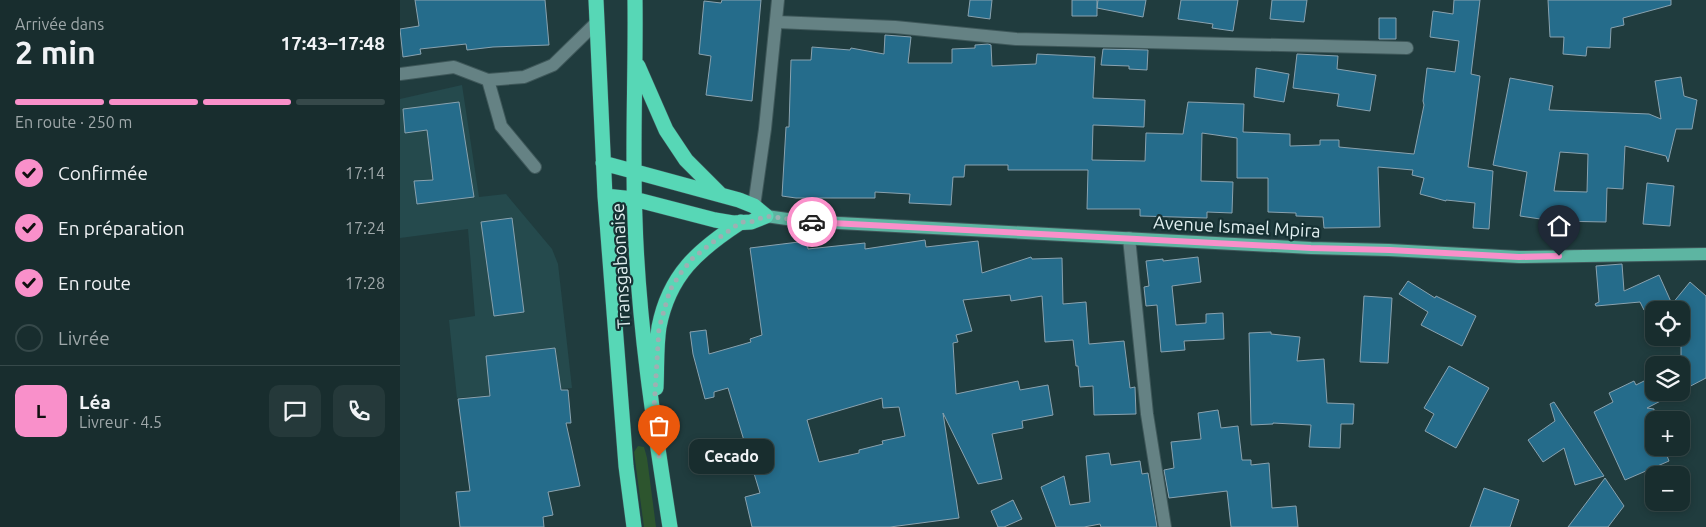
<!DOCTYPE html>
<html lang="fr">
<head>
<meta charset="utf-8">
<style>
	:root { --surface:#182d2e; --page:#25393a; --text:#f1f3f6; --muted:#9fa8aa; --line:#36494a; --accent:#f990ca }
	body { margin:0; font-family:Ubuntu,sans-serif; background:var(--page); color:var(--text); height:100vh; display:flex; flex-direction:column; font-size:19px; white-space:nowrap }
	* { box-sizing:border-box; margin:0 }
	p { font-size:16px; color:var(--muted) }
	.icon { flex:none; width:28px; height:28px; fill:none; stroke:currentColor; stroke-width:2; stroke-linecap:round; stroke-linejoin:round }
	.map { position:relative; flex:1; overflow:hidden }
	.drawer { display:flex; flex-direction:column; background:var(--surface); width:400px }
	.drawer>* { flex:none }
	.controls { position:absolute; left:1245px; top:301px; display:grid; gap:10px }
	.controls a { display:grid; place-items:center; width:45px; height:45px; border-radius:10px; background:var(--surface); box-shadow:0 2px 8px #0003,0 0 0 1px var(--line); font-size:25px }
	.pin { position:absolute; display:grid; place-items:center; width:42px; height:42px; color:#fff; margin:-51px -21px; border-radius:50% 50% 50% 0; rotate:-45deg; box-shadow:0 0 5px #0007 }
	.pin .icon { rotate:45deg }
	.courier { position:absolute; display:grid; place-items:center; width:50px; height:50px; margin:-25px; border:4px solid #f990ca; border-radius:50%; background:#fff; color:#222; box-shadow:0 1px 6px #0007 }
	.bubble { position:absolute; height:35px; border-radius:10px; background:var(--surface); box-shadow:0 2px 8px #0003,0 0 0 1px var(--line); font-size:16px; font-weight:600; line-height:35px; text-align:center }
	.overview em { font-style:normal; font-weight:600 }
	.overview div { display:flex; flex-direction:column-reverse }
	.overview { display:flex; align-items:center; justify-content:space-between; height:85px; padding:0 15px }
	h1 { font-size:32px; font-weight:600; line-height:38px }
	.bar { display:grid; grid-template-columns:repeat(4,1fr); gap:8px 5px; align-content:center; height:60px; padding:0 15px }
	.bar i { height:6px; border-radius:4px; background:var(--line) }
	.bar .active { background:var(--accent) }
	.bar p { grid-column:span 4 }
	.line { display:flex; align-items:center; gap:12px; padding:0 15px; border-top:1px solid var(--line) }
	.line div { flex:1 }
	.round { display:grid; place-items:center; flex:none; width:52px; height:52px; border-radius:10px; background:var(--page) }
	ol { padding:0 15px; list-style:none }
	li { display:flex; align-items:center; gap:15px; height:55px }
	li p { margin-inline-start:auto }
	li .icon { padding:5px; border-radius:50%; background:var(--accent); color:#111; stroke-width:4 }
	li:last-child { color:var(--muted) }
	li i { width:28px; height:28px; border:2px solid var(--line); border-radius:50% }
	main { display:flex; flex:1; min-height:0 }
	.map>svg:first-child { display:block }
</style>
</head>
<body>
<main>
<section class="drawer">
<div class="overview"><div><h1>2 min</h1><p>Arrivée dans</p></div><em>17:43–17:48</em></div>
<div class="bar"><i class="active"></i><i class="active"></i><i class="active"></i><i></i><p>En route · 250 m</p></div>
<ol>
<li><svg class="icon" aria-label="check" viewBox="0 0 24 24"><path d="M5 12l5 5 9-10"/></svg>Confirmée<p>17:14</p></li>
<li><svg class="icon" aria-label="check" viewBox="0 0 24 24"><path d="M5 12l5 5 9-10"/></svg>En préparation<p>17:24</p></li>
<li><svg class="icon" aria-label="check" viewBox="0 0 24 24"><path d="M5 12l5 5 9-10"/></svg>En route<p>17:28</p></li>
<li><i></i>Livrée</li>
</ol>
<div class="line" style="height:90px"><b class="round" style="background:var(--accent);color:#111">L</b><div><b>Léa</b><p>Livreur · 4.5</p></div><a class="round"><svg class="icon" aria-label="chat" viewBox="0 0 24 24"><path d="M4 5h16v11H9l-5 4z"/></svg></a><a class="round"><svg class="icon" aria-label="phone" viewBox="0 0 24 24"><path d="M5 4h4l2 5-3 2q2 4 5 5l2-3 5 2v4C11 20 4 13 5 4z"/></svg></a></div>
</section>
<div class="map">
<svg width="1306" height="527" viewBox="0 0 1306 527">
	<rect width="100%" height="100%" fill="#203c3e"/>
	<path fill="#254a4d" d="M62,85L79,197L106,194L152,249L158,264L172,388L57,398L49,320L75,316L68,229L0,238V99Z"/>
	<path fill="#2d552e" d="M238,446L244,447L247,458L256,527H244L234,452Z"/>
	<path fill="#256c8b" stroke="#89a2af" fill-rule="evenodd" d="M15,0H145L149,45L93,47L67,50L66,44L20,49L21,54L3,57L0,29L19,26Z
		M322,0H361L352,101L306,95L311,56L299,54L304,1L321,3Z
		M570,0H592L590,19L568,16Z
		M672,0H697V16H672Z
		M698,0H746L743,17L697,8Z
		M781,0H838L833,31L812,28L813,24L778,19Z
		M872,0H907L904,22L870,19Z
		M1054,0H1080L1071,74L1080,76L1068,167L1093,171L1089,229L1073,228L1075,203L1046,200V201L1020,194L1024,178L1012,175L1013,170L978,167L980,227L924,228L923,217L896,216V213L868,212V178H837V138L802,133L801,181L833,182L832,213L807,212V218L776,217L740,216V209H687L688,170H608V165H565L564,177H553L551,205L509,203L510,194L475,192V198H396L382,196L386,127H389L391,60H411L412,47L450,50L451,48L484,54L485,35L511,37L508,63H552V49L575,48V45L588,44L591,45L592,66L636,64L637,54L695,57L693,98L745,100L744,127L693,125L692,160L745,161L746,133L783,134L788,102L844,104L843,132L890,134V146L920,145V140H939V147L1014,154L1024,105L1023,101L1027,68L1055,72L1059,41L1030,37L1033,11L1053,14Z
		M1148,0H1271V5L1223,18L1224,25L1211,28L1210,48L1187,47L1186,56L1163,54L1164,37H1150Z
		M979,18H996V39H979Z
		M703,49L748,50L747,70L729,69V66L701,65Z
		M897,54L938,56L937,69L976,75L970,111L937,106L939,94L893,88Z
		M856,68L889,74L884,102L854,97Z
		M1281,77L1284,96L1297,100L1292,129H1276L1268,162L1266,156L1225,146L1223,189L1207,188L1206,222L1154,221L1120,216L1127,172L1093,165L1110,78L1153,86L1149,110L1249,114L1261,119L1255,81ZM1160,152L1188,154L1187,192L1154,191Z
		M59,102L74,197L17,204L14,181L33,180L27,130L5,133L3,109Z
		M1247,183L1274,186L1270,226L1243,224Z
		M112,218L124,312L94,316L81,222Z
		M525,240L526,247L578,241L582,273L631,257L632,259L662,258L663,304L686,302L689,344L724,341L730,388L735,387L736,414L694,415L693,386L680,387L678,366H676L673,340L645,342L642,296L611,301L610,295L563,300L572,331L556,335L558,342L553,343L556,394L618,381L620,390L648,385L653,415L622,421L623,428L592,434L602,479L578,484L543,413L559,518L490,527H352L345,497L360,493L328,388L314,392V397L305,399L293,354L290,332L306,330L309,354L351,342L350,339L362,335L350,248L407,241L408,249L465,243V249ZM482,398L483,408L499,407L505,436L482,441L483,444L459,450V453L419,462L407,420Z
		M798,257L801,282L772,286L776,325L806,323V314L823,313L824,339L784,341L785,350L761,352L757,305L746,306L744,287L749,286L746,261L763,259V261Z
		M1222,264L1224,291L1259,275L1272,304L1290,282L1306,296V378L1281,391V365H1276L1281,363V310H1244L1240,302L1196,306L1195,304L1199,302L1196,266Z
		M1008,281L1035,298L1036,296L1076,316L1062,346L1021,325L1028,312L999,294Z
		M964,296L992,298L988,363L960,362Z
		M871,332V334L900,337L897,361L924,359L927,403L954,404L953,424H941L940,448L909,447L911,425L873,423V424L851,425L849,333Z
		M155,348L161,390H168L171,423H166L180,486L148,492L153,515L143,517L144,527H60L56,492L70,491L58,399L90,396L86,356Z
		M1049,366L1089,388L1056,448L1025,431L1034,414L1024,408Z
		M1254,376V392H1278L1247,408L1254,409V448H1264L1269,461L1225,480L1194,412L1213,402L1209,393L1234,381L1236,385Z
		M1154,402L1163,416L1204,476L1175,485L1164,448L1143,462L1128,440L1155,421L1150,404Z
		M818,410L821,428L838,426L842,460H851V465L869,463L872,508L896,506L898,527H831L827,491L769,498L764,470L774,468L771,442L801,439L798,413Z
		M709,453L711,465L740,461L742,474L748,473L757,527H701L700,524L684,527H656L641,487L664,476L670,505L690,502L686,456Z
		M1205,478L1224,506L1208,527H1168Z
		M1084,488L1119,500L1110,527H1070Z
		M613,500L622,519L604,527H598L591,511Z"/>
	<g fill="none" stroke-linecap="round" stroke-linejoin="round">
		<g stroke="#3f585a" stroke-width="14">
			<path id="minor" d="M377,22L495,27L616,39L1007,48
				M0,74L54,67L88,80L124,77L153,65L196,23
				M88,80L101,126L135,167
				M354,206L365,129L378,0
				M729,238L747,414L765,527"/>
		</g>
		<g stroke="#3f585a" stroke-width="14">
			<path id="major" d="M366,216L401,221L911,248L989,250L1119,257L1306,254"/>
		</g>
		<g stroke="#3f585a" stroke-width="16">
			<path id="highway" d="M196,0L205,196L226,466L234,527
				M235,0C236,73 232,146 235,219C238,323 254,425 270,527
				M238,66L266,130L286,160L321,195
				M203,163L339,200L354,206L366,216L351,222L333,223L315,220L234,199L205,196
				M256,388C257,368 256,347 259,327C269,275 298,250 341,222"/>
		</g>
		<use href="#minor" stroke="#658284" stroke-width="12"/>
		<use href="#major" stroke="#5db5a2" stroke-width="12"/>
		<use href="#highway" stroke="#57d7b6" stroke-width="15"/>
	</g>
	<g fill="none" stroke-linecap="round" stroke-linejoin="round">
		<path stroke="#9db0b2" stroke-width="5" stroke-dasharray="0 9" d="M259,456L253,425L259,328L270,290L280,274L292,259L309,245L341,222H351L366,216L412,222"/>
		<path stroke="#f990ca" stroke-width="6" d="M412,222L911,248L990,250L1119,257L1159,256"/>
	</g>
	<g text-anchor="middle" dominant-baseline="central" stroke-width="4.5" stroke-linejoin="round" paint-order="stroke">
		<g font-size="18" fill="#e0eff0" stroke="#163133">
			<text transform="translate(837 226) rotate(3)">Avenue Ismael Mpira</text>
			<text transform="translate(220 266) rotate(-93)">Transgabonaise</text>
		</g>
	</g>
</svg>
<div class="controls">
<a><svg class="icon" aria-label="locate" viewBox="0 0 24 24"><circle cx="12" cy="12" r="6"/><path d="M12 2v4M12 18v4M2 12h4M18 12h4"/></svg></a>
<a><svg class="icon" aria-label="layers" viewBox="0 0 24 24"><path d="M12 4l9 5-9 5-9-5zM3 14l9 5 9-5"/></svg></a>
<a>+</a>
<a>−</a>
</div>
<div class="pin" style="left:259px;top:456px;background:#ea580c"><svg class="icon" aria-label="bag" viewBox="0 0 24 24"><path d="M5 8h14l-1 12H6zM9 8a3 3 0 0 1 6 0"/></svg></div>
<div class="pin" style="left:1159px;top:256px;background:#1f2937"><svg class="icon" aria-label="home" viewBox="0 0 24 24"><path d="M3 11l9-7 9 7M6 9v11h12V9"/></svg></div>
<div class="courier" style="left:412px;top:222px"><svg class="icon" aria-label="car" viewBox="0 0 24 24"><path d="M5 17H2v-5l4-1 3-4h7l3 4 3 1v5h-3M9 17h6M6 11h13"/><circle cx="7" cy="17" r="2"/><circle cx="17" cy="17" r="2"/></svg></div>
<div class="bubble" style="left:289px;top:439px;width:85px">Cecado</div>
</div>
</main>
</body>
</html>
